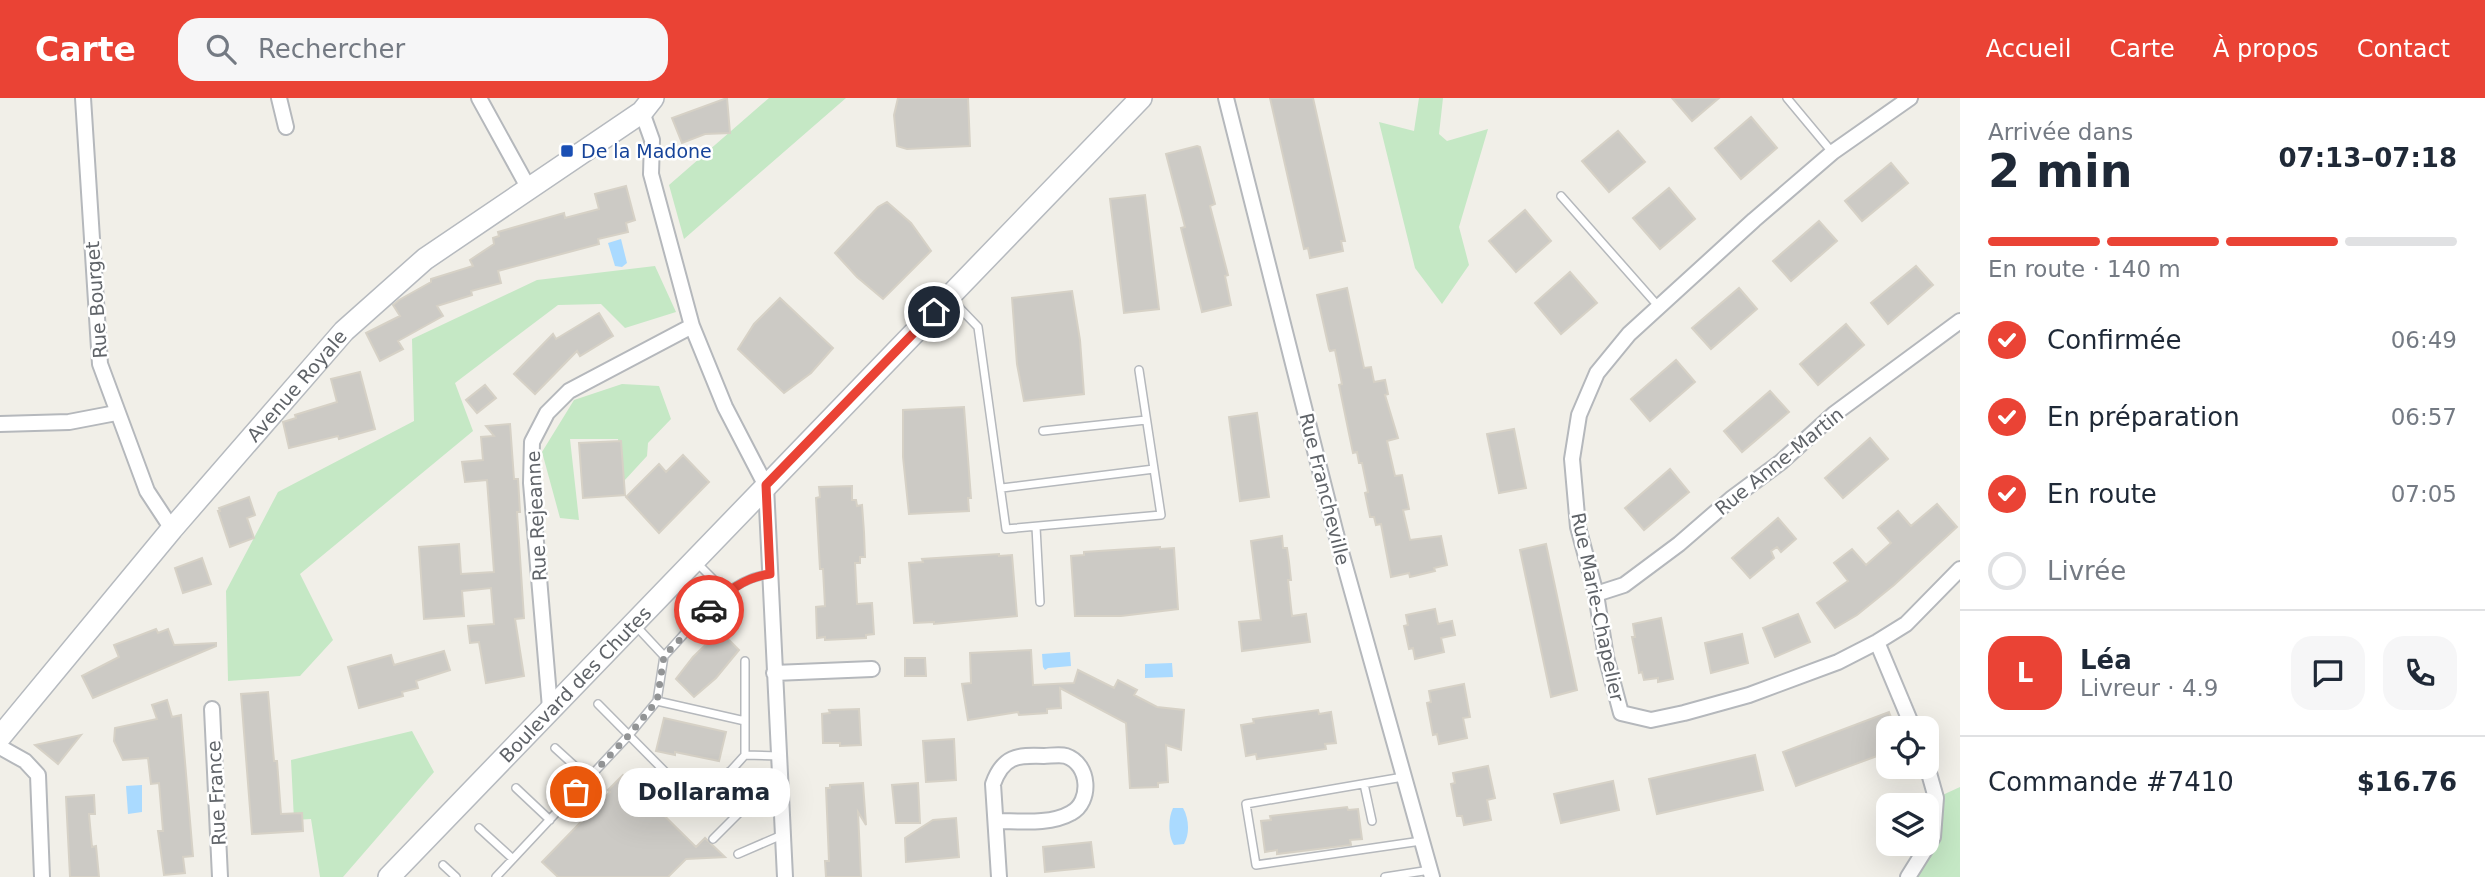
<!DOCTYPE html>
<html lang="fr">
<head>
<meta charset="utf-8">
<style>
	:root { --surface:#fff; --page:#f6f6f7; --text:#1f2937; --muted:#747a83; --line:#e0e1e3; --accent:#ea4335 }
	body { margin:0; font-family:"DejaVu Sans",sans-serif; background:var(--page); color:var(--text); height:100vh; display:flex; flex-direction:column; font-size:26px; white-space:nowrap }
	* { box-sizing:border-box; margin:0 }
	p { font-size:23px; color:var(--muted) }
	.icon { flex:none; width:38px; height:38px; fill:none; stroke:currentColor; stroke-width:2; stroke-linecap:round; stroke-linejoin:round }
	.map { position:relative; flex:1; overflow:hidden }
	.panel { display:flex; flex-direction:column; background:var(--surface); width:525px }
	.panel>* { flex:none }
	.fabs { position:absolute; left:1876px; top:618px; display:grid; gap:14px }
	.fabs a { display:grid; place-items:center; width:63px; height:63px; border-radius:14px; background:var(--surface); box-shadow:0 7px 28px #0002; font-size:35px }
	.pin { position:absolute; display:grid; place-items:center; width:60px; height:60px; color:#fff; margin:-30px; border:4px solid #fff; border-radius:50%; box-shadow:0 2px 7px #0007 }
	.courier { position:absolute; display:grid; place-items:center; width:70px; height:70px; margin:-35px; border:5px solid #ea4335; border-radius:50%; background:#fff; color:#222; box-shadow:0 2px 9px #0007 }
	.bubble { position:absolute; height:49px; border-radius:21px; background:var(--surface); box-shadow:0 7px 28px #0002; font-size:23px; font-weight:600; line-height:49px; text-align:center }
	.summary em { font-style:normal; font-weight:600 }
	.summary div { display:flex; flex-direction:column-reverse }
	.summary { display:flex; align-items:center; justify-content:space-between; height:119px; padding:0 28px }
	h1 { font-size:46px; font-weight:600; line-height:52px }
	.bar { display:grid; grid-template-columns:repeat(4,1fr); gap:10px 7px; align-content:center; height:84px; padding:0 28px }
	.bar i { height:9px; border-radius:5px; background:var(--line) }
	.bar .selected { background:var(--accent) }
	.bar p { grid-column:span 4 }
	.line { display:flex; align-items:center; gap:18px; padding:0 28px; border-top:2px solid var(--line) }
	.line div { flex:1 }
	.round { display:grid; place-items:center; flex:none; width:74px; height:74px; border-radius:21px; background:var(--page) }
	ol { padding:0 28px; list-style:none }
	li { display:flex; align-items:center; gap:21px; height:77px }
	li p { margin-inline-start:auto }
	li .icon { padding:7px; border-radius:50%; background:var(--accent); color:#fff; stroke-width:4 }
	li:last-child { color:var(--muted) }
	li i { width:38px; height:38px; border:4px solid var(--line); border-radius:50% }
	header { display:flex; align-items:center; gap:42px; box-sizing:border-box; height:98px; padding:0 35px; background:var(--accent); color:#fff }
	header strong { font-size:33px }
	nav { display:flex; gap:38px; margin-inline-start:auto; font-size:24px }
	.search { width:490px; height:63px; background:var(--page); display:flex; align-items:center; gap:18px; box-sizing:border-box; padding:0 24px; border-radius:21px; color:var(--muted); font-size:26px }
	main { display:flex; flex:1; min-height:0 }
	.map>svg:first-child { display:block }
</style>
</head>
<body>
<header>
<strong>Carte</strong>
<div class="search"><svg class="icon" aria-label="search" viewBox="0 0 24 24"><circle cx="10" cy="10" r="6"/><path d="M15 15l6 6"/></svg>Rechercher</div>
<nav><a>Accueil</a><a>Carte</a><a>À propos</a><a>Contact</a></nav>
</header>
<main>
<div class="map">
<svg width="1960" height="779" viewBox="0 0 1960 779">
	<rect width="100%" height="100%" fill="#f1efe8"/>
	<path fill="#c5e8c5" d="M769,0H846L684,141L669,87Z
		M1419,0H1443L1439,36L1447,43L1488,31L1459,129L1469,167L1442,206L1415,170L1379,24L1414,33Z
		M655,168L676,214L625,230L601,206L558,207L455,285L473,333L300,476L333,542L300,578L228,583L226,493L278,394L414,323L412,241L537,182Z
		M622,286L659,288L671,321L648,345L647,358L624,383L618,341H570L579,422L560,420L542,354L574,302Z
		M412,633L434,674L343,779H320L311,721L294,722L291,662Z
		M1960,689V779H1908L1933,739L1936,700Z"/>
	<path fill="#aadaff" d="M621,141L627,165L622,169L615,168L608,145Z
		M1070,554L1071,568L1048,570L1045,572L1043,569L1042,556Z
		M1172,565L1173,579L1145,580V566Z
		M142,687V714L128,716L126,688Z
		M1173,710H1183C1189,720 1190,736 1184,746L1174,747C1168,738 1168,720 1173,710Z"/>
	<path fill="#cccac5" stroke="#d6d1c6" stroke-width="2" d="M727,0L730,35L705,36L682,45L672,20Z
		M898,0H968L970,48L907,51L897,48L894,17Z
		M1270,0H1313L1345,143H1341L1343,153L1310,160L1308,150L1304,151Z
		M1672,0H1719L1692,23Z
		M1751,19L1777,50L1741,81L1715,50Z
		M1618,33L1645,64L1609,94L1582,63Z
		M1197,48L1200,49L1215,106L1210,108L1228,177L1225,178L1231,207L1202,214L1181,130L1185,129L1166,56Z
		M1891,65L1908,85L1862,123L1845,103Z
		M626,88L635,122L626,125L628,134L598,141L599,146L498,173L501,185L471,193L472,197L437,208L443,218L398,243L403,251L380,263L366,235L400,218L393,207L399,202L431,184V181L473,168L470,162L494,146L493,140L499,138L498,134L564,115L565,120L599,111L595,96Z
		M1669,90L1695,121L1660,151L1633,120Z
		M1145,97L1159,211L1124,215L1110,101Z
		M887,104L911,125L931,153L883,201L857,179L835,155L878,109Z
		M1525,112L1551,143L1516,174L1489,143Z
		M1819,123L1837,143L1791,183L1773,163Z
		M1916,168L1933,187L1888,226L1871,205Z
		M1570,174L1597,205L1561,236L1535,205Z
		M1347,190L1364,270L1371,269L1374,284L1385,282L1388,296L1385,297L1398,340L1387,343L1395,378L1402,377L1409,411L1403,412L1410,442L1441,438L1447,467L1434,470L1435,473L1410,479L1409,475L1391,479L1381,426L1376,427L1374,419H1370L1365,395L1368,394L1362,365H1359L1357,354L1353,355L1339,287L1342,286L1335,252L1330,253L1329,251L1317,197Z
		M1739,190L1757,211L1711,251L1692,230Z
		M1072,193L1080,242L1084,296L1024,303L1017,266L1012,200Z
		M780,200L833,250L811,275L784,295L738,251L754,226Z
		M599,215L613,238L580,258L577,253L535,296L514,276L553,236L556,241Z
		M1846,226L1864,247L1818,287L1800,266Z
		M1676,262L1695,284L1650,323L1631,301Z
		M360,274L375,331L339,341L338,338L289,350L283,324L296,320L295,317L337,304L331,281Z
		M485,287L496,300L477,315L466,302Z
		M1770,293L1789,314L1742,354L1724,333Z
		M964,309L971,400H968L969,413L909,416L903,359V312Z
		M1257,315L1269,399L1240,403L1229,319Z
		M510,326L514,381H518L520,414H517L524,520L515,521L524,578L486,585L479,544L470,545L468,528L494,526L491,490L462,493L464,518L424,521L419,449L459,446L461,476L494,474L487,382L465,384L462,364L483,362L481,339L494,338L486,328Z
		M1514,331L1526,390L1499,395L1487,336Z
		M1870,340L1888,361L1843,400L1825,380Z
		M621,343L625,397L583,400L579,345Z
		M683,357L709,384L659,435L626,399L659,366L666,374Z
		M1670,371L1689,394L1644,432L1625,410Z
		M852,388V402H856L857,408L862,407L864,434L865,459H860V465H855L857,506L872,505L874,536L866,537V540L825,542V539L817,540L816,509L825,508L823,471H820L816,400L820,399L819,389Z
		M249,399L255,417L247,420L254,440L230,449L218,413H220L219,410Z
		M1937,406L1957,429L1894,487L1857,517L1835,530L1817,505L1848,483L1834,465L1852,451L1866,467L1891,445L1878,430L1898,413L1911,428Z
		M1778,420L1796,441L1781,454L1777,449L1771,453L1774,460L1750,480L1732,460Z
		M1282,438L1283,450H1287L1289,464L1291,482H1288L1292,518L1306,516L1310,544L1242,553L1239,524L1261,522L1251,443Z
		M1546,446L1577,592L1551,599L1520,452Z
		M1160,449V451L1174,450L1178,511L1121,518H1075L1071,458L1084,457V454Z
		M999,456V458L1012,457L1017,518L934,526V524L914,525L909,465L923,464L922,461Z
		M202,460L211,486L183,495L175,470Z
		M1435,511L1438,526L1452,523L1455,537L1441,540L1444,554L1415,561L1413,550L1409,551L1404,528L1408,527L1406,517Z
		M1798,516L1810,544L1775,559L1763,530Z
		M1661,520L1673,581L1658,584V580L1644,582L1642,574L1639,575L1638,568L1632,539H1635L1633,526Z
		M156,531L158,535L168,531L174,547L216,545V548L93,600L82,578L119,559L114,547Z
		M720,533L739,552L716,580L694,599L676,581L693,559Z
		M1742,536L1748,565L1711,575L1705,545Z
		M1031,552L1033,587L1074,585L1078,572L1114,590L1118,582L1137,592L1134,597L1157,609L1184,612L1181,652L1166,647L1168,684L1158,685V689L1130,690L1126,625L1060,590L1061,610L1047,611V615L1019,617L1018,614L968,622L962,586L971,585L970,555Z
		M444,553L450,572L416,583L418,590L402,594L403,598L359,610L348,569L391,557L394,567Z
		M905,560H925L926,578H905Z
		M1464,586L1470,619L1463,620L1467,640L1439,646L1437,636L1433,637L1427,605L1431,604L1429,593Z
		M268,594L274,663H277L281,716L302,715L303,733L252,736L241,596Z
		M167,602L172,619L181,617L193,758L183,759L185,775L164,777L158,733H163L159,685L151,686L148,660L123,662L114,643L115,630L157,621L152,607Z
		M859,611L861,647L840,648V645H823L822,616L830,615L829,612Z
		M1318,612L1319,616L1331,614L1336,645L1325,646L1326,651L1257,661L1256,656L1246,658L1241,627L1254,625L1253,621Z
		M1889,614L1895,630H1888V654L1796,688L1783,654Z
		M664,620L726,634L719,663L675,654V657L656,653Z
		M81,637L58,666L35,647Z
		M954,641L956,682L926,684L923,643Z
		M1755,657L1763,692L1657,716L1649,681Z
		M1488,668L1495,700L1487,702L1491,722L1464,727L1462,718H1457L1451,686L1455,685L1453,675Z
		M623,677L696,749L705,740L725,759L686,761L668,779H558L542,764L610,694L608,692Z
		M1613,683L1619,712L1561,725L1554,696Z
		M863,685L866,727L858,714L861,779H826L825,763H829L826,690H830V687Z
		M918,685L920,725H896L892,687Z
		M94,697L95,716H89L92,749L96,748L99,779H70L66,699Z
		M1347,709L1348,712L1358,711L1362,741L1350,742L1351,747L1277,756V752L1265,754L1261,723L1271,722L1270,718Z
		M956,720L959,759L906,764L905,740L933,722Z
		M1091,744L1094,769L1045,774L1043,749Z"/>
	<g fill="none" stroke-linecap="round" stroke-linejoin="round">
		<g stroke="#b5b8bc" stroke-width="10">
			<path id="lane" d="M1787,0L1832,54
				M1561,98L1659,209
				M952,202L978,229L1006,431L1161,417L1139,272
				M1043,333L1146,322
				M1002,390L1154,371
				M1036,429L1040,504
				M697,465L726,494
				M664,558C693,528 725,481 770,476
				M657,603L745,623
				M598,606L699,708L745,657V563
				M555,650L589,681
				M745,657L779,658
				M1403,679L1246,706L1256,767L1421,743
				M1364,686L1372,723
				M516,690L550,722
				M479,730L513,761
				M713,741L743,711L730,673
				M738,756L782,737
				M443,767L456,779
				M496,779L629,637L657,603L664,558L636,528
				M1385,779L1430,772"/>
		</g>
		<g stroke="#b5b8bc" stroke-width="18">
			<path id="street" d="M83,0L100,266L147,393L172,431
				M279,0L286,29
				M479,0L528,89
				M1226,0L1336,436L1432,779
				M1910,0L1833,54L1754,122L1629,236L1597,275L1579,317L1572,361L1578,429L1596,496L1606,559L1621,615L1651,622L1684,615L1749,597L1838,564L1877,544L1906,526L1960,471
				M642,14L652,42L651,76L692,228L725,309L766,388L785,779
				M0,326L69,324L116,315
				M1596,496L1624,487L1679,446L1731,401L1781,364L1834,316L1960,223
				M1877,544L1913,630
				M774,575L872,571
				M550,610L531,385L532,344L547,315L569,293L692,228
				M212,611L220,779
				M0,649L25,663L38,677L42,779
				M996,723C1019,723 1050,727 1071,715C1092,704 1090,666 1066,658C1060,656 1050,658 1044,658C1017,657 1003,658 993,686L999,779
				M1908,779L1933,739L1936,700L1927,668"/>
		</g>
		<g stroke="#b6babf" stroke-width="24">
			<g id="secondary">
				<path id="s1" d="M0,639L172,431L344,233L425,161L642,14L653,0"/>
				<path id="s2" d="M389,779L1141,0"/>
			</g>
		</g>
		<use href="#lane" stroke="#fff" stroke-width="7"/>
		<use href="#street" stroke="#fff" stroke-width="14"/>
		<use href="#secondary" stroke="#fff" stroke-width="21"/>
	</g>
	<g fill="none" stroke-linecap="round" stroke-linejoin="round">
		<path stroke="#929495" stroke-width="7" stroke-dasharray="0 12.6" d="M576,694L629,637L657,603L664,558L709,512"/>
		<path stroke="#ea4335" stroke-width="9" d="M709,512C726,494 745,479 770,476L766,387L934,214"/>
	</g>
	<rect fill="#1a4fb4" stroke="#fff" stroke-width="2.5" x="560" y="46" width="14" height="14" rx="3.5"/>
	<g text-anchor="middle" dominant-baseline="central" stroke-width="5" stroke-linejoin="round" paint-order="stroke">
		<g font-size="19" fill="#164399" stroke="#fff" text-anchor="start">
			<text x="581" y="53">De la Madone</text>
		</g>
		<g font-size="19" fill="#5f6368" stroke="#fff">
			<text transform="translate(96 202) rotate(-94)">Rue Bourget</text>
			<text stroke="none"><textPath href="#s1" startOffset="460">Avenue Royale</textPath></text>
			<text transform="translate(1779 363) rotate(-39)">Rue Anne-Martin</text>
			<text transform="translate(1325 391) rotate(76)">Rue Francheville</text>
			<text transform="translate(536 418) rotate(-93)">Rue Rejeanne</text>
			<text transform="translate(1598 509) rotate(78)">Rue Marie-Chapelier</text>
			<text stroke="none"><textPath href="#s2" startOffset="268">Boulevard des Chutes</textPath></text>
			<text transform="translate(216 695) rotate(-93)">Rue France</text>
		</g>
	</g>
</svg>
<div class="fabs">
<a><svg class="icon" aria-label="locate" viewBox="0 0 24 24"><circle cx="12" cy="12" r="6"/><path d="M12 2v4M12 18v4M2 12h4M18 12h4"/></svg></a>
<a><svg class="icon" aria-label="layers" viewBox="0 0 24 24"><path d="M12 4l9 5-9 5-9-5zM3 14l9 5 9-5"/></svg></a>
</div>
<div class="pin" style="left:576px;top:694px;background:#ea580c"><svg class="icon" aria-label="bag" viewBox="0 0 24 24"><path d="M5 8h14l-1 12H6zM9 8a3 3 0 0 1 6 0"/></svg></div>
<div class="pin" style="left:934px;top:214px;background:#1f2937"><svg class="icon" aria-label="home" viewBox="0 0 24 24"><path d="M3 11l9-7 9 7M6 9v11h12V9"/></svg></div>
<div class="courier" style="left:709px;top:512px"><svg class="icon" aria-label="car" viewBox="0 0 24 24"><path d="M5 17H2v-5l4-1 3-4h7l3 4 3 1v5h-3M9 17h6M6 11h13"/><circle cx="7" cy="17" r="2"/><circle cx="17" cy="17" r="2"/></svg></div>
<div class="bubble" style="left:618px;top:670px;width:172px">Dollarama</div>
</div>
<section class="panel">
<div class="summary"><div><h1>2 min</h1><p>Arrivée dans</p></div><em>07:13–07:18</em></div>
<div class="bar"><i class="selected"></i><i class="selected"></i><i class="selected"></i><i></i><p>En route · 140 m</p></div>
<ol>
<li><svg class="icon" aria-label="check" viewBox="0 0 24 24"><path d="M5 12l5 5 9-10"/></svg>Confirmée<p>06:49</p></li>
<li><svg class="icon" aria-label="check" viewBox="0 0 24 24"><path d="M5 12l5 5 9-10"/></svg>En préparation<p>06:57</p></li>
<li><svg class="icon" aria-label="check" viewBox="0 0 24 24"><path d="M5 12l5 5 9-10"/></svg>En route<p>07:05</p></li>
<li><i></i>Livrée</li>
</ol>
<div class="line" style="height:126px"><b class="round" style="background:var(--accent);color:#fff">L</b><div><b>Léa</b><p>Livreur · 4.9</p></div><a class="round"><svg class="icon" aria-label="chat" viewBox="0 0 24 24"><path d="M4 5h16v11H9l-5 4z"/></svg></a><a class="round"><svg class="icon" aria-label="phone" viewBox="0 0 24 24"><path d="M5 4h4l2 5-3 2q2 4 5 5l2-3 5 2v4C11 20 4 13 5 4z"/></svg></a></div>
<div class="line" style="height:91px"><div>Commande #7410</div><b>$16.76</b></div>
</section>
</main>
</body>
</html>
